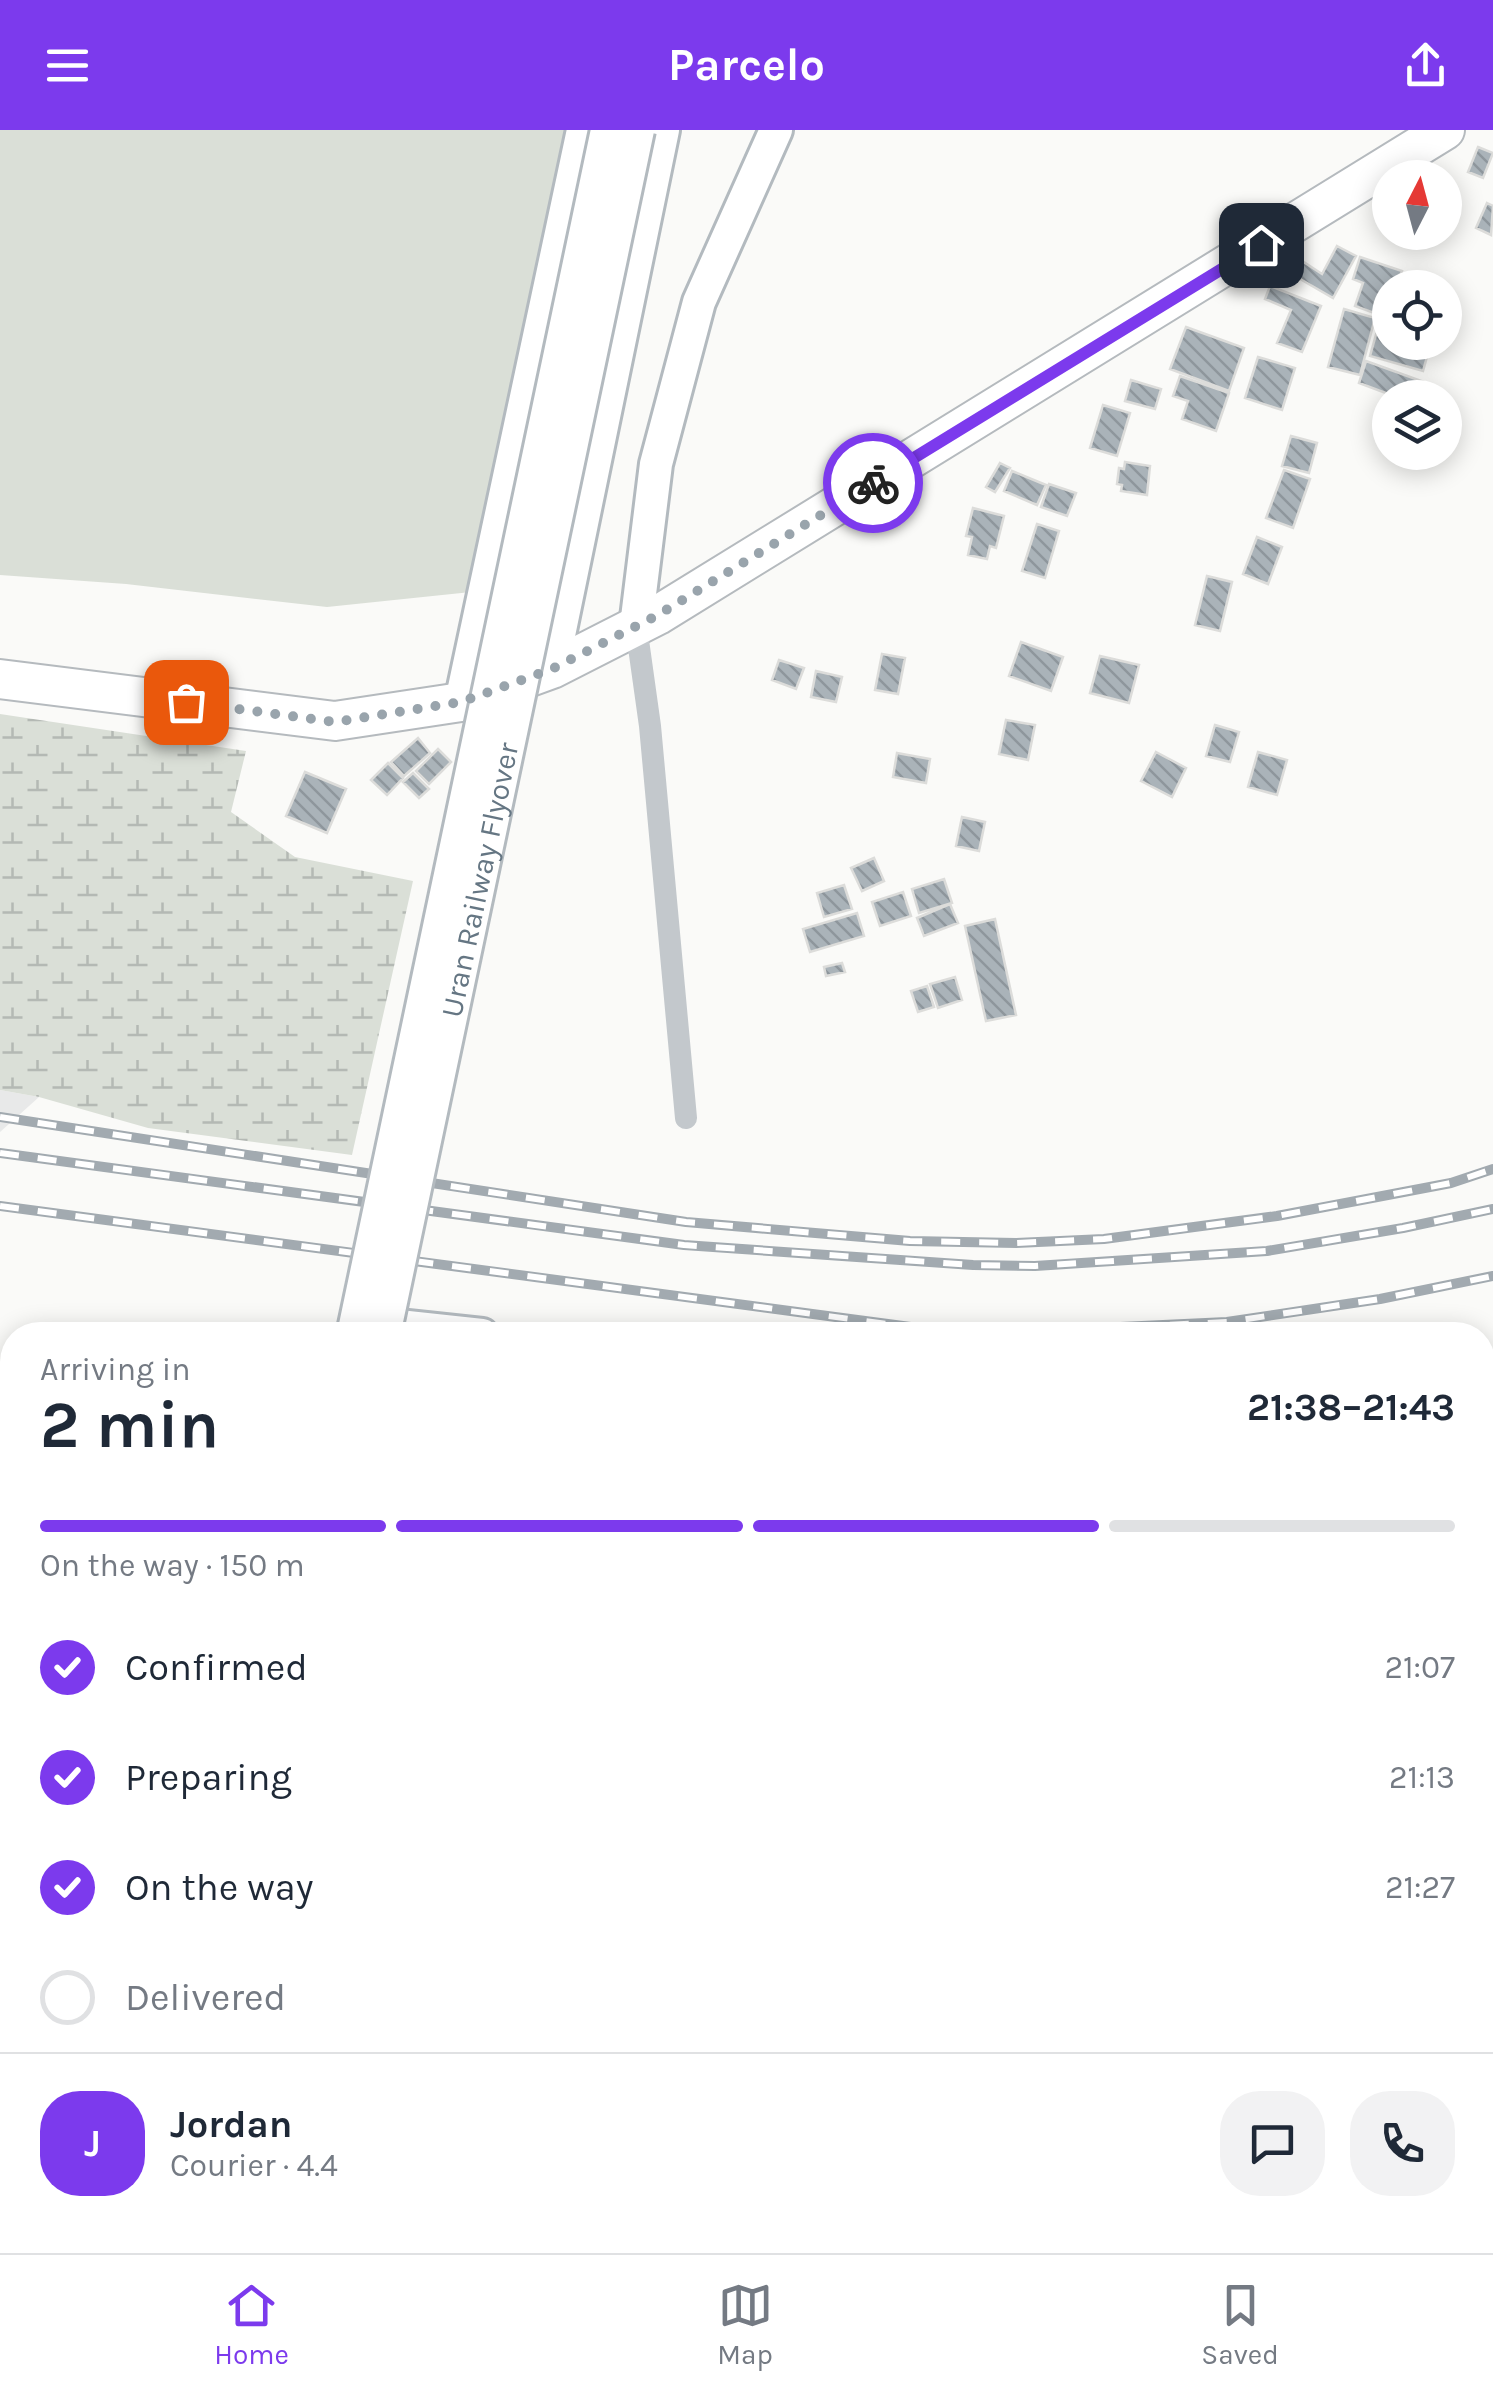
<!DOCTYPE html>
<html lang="en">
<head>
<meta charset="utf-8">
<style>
	:root { --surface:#fff; --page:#f2f2f3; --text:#1f2937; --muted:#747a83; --line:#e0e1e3; --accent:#7c3aed }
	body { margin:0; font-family:Karla,sans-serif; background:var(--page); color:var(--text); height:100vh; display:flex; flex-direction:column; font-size:38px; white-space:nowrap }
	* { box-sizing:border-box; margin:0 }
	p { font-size:32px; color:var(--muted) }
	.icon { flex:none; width:55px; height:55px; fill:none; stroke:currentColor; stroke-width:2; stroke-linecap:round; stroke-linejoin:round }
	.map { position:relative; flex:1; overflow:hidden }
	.side { position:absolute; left:0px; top:1192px; width:1495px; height:932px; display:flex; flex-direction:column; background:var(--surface); border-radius:40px 40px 0 0; box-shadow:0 5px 25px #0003 }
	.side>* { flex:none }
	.needle { width:65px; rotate:6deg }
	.controls { position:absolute; left:1372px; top:30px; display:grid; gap:20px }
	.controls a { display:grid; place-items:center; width:90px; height:90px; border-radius:50%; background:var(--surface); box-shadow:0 5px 25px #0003; font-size:50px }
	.pin { position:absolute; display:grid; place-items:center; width:85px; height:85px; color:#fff; margin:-42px; border-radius:20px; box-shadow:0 5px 15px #0006 }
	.courier { position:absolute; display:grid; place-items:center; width:100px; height:100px; margin:-50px; border:8px solid #7c3aed; border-radius:50%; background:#fff; color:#222; box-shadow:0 2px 12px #0007 }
	.headline em { font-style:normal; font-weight:700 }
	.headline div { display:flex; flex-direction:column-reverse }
	.headline { display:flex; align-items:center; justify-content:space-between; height:170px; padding:0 40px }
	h1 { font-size:65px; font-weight:700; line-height:75px }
	.bar { display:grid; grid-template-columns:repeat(4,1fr); gap:15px 10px; align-content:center; height:120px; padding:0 40px }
	.bar i { height:12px; border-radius:8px; background:var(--line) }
	.bar .on { background:var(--accent) }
	.bar p { grid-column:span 4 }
	.line { display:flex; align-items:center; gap:25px; padding:0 40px; border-top:2px solid var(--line) }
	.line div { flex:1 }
	.round { display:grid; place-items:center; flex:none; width:105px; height:105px; border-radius:40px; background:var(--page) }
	ol { padding:0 40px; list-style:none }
	li { display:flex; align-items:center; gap:30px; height:110px }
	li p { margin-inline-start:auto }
	li .icon { padding:10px; border-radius:50%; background:var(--accent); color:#fff; stroke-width:4 }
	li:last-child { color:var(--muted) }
	li i { width:55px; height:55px; border:5px solid var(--line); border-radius:50% }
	header { display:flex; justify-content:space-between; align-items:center; height:130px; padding:0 40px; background:var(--accent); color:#fff; font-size:45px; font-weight:700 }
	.menu { display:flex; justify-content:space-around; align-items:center; height:140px; border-top:2px solid var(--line); background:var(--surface); font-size:28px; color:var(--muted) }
	.menu a { display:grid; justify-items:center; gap:5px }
	.menu .on { color:var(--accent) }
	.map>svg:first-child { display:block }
</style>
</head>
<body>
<header><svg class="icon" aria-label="menu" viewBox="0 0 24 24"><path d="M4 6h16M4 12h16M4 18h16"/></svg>Parcelo<svg class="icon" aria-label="share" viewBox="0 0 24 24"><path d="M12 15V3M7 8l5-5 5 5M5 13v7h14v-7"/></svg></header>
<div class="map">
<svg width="1493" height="2123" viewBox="0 0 1493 2123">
	<defs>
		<pattern id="wetland-marsh" width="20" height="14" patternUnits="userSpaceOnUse" patternTransform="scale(2.5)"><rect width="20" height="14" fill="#dadfd7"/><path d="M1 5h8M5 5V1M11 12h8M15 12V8" fill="none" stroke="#b4b9b4"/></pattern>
		<pattern id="building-back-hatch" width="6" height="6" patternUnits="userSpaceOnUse" patternTransform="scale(2.5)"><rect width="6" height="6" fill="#aab3b9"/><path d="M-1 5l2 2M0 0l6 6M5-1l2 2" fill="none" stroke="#8e969c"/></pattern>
	</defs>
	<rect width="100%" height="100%" fill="#fafaf8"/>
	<path fill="#e8e9e9" d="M0,960L39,967L0,1002Z"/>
	<path fill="#dadfd7" d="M0,0H572L471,462L327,477L126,454L0,445Z
		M1482,1436H1493V1703L1482,1702Z"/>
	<path fill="url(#wetland-marsh)" d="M0,584L246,621L231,682L295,727L413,751L352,1025L148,998L39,967L0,960Z"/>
	<path fill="url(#building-back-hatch)" stroke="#dcdcda" stroke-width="2.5" d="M1478,17L1493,23L1483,48L1468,42Z
		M1487,73L1493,76L1491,105L1476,98Z
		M1337,116L1356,126L1333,168L1288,142L1299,129L1322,144Z
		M1360,127L1402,141L1396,158H1390V174L1385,187L1355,176L1363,153L1353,149Z
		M1270,156L1321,176L1302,222L1277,213L1291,180L1265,169Z
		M1344,179L1375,188L1360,245L1328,237Z
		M1186,197L1244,218L1229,261L1170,239Z
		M1377,201L1390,205V212L1430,216L1423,241L1370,226Z
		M1258,227L1295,238L1282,280L1245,268Z
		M1366,231L1424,252L1419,268H1399L1359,253Z
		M1180,246L1229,263L1216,301L1182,289L1188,271L1173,266Z
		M1131,250L1161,259L1155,279L1125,271Z
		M1103,275L1130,283L1117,326L1090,318Z
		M1291,306L1317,313L1309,343L1282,336Z
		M1125,332L1150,336L1147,365L1121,361L1122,355L1117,354L1119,338L1124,339Z
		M1000,333L1010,338L995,362L986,357Z
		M1284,340L1310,349L1293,398L1266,388Z
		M1012,341L1046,355L1037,375L1004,361Z
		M1049,354L1076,363L1067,386L1041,377Z
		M973,378L1004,386L996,418L990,416L987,429L968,425L972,407L966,406Z
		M1037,394L1059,401L1045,448L1022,441Z
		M1257,407L1282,417L1268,454L1243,444Z
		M1207,446L1232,452L1220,501L1195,495Z
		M1021,512L1063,527L1051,561L1009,546Z
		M882,524L905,528L898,564L875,560Z
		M1100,526L1139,535L1129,573L1090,563Z
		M779,530L804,538L796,559L772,550Z
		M816,541L842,547L836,572L811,567Z
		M1006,590L1035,595L1028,630L999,624Z
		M1215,595L1239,602L1230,632L1206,626Z
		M418,608L430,623L404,646L391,632Z
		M438,619L451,632L429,654L416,641Z
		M1156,622L1186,638L1172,667L1141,651Z
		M1258,622L1287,630L1277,665L1248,657Z
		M897,623L930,629L926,653L893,647Z
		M388,633L403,648L387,665L371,650Z
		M305,642L346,659L327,703L286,686Z
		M413,643L429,659L419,668L403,652Z
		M962,687L985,692L979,721L956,716Z
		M874,728L884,751L862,761L851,738Z
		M944,749L952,773L919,783L912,759Z
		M844,755L852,779L824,787L817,763Z
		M903,762L911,786L880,796L872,772Z
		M950,774L958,793L924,806L917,788Z
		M857,783L864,806L810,822L803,799Z
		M995,789L1016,885L986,891L965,796Z
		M842,833L845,842L826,846L824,837Z
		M955,847L962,870L938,878L930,854Z
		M927,856L934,877L918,882L911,861Z
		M1486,1314H1493V1407H1485Z
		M1482,1835L1493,1836V1880H1482Z"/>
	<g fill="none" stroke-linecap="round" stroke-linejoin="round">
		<g stroke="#b3babf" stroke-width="38">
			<path id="secondary" d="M636,496L656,334L699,172L776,0
				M552,539L663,0
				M461,572L583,0
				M361,1192L482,1205
				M0,1897L12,1895
				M200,2112L202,2123
				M151,2123L153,2112
				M654,2123L856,2120L1167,2123"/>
		</g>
		<g stroke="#b5babe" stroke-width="42">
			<path id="primary" d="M0,549L335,591L461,572L552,539L658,485L1445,0"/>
		</g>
		<path stroke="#c3c8cc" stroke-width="22" d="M636,496L650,596L686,988
			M1482,1257L1493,1255
			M1482,1714L1493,1715
			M1482,1745H1493"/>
		<use href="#secondary" stroke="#fff" stroke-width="32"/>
		<use href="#primary" stroke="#fff" stroke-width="38"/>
		<g stroke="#a2aab0" stroke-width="10">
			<path id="rail" d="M0,987L686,1092L910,1111L1016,1113L1104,1109L1277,1086L1451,1053L1493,1039
				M0,1023L684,1115L973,1135L1035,1136L1267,1121L1403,1098L1493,1079
				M0,1076L918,1198L1078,1199L1227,1192L1380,1169L1493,1146"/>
		</g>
		<use href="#rail" stroke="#fff" stroke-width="6" stroke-dasharray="19" stroke-linecap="butt"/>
		<g stroke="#b3babf" stroke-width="38" stroke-linecap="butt">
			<g id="secondary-bridge">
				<path d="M353,1205L607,0"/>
				<path id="s1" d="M384,1205L638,0"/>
			</g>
		</g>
		<use href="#secondary-bridge" stroke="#fff" stroke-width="32"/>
	</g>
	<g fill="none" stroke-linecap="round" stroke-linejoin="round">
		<path stroke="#99a4ac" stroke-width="10" stroke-dasharray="0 18" d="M186,572L335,592L461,572L552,539L658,485L873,353"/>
		<path stroke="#7c3aed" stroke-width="12" d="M873,353L1261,115"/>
	</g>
	<g text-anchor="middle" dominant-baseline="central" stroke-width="10" stroke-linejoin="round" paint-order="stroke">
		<g font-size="30" fill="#657683" stroke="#fff">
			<text stroke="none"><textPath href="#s1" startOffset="465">Uran Railway Flyover</textPath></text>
		</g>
	</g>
</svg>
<div class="controls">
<a><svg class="needle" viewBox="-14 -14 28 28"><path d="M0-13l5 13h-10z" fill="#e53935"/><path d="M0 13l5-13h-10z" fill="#747a83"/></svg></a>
<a><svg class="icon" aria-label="locate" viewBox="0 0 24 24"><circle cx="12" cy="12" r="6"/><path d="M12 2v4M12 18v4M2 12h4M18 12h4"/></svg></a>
<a><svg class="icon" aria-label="layers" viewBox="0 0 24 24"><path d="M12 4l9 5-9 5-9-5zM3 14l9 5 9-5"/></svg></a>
</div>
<div class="pin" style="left:186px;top:572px;background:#ea580c"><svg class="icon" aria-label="bag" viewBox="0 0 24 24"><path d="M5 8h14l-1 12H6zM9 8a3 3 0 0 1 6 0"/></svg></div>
<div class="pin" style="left:1261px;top:115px;background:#1f2937"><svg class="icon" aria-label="home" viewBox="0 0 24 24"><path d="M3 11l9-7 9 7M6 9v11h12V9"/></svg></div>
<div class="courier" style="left:873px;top:353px"><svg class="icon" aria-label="bike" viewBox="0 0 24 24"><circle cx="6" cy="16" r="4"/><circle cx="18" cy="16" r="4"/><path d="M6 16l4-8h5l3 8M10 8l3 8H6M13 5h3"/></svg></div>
<section class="side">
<div class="headline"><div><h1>2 min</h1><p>Arriving in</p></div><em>21:38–21:43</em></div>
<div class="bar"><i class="on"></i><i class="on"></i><i class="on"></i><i></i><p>On the way · 150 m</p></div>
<ol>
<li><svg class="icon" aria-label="check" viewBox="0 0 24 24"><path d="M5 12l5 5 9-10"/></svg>Confirmed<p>21:07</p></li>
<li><svg class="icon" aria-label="check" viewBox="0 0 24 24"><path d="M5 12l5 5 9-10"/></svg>Preparing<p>21:13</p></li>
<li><svg class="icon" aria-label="check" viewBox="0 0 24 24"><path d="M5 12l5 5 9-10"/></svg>On the way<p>21:27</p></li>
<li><i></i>Delivered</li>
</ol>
<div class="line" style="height:180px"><b class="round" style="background:var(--accent);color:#fff">J</b><div><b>Jordan</b><p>Courier · 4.4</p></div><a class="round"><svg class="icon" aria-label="chat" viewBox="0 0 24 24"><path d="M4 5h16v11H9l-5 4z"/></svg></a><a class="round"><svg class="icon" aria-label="phone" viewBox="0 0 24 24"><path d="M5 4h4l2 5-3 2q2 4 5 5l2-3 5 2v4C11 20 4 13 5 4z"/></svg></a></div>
</section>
</div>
<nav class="menu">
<a class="on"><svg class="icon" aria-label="home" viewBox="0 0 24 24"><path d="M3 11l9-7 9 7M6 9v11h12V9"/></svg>Home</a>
<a><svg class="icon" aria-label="map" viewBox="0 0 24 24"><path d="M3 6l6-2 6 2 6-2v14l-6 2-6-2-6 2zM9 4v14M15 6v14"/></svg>Map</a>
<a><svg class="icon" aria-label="saved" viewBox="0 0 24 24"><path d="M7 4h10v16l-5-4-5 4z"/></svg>Saved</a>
</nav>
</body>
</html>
